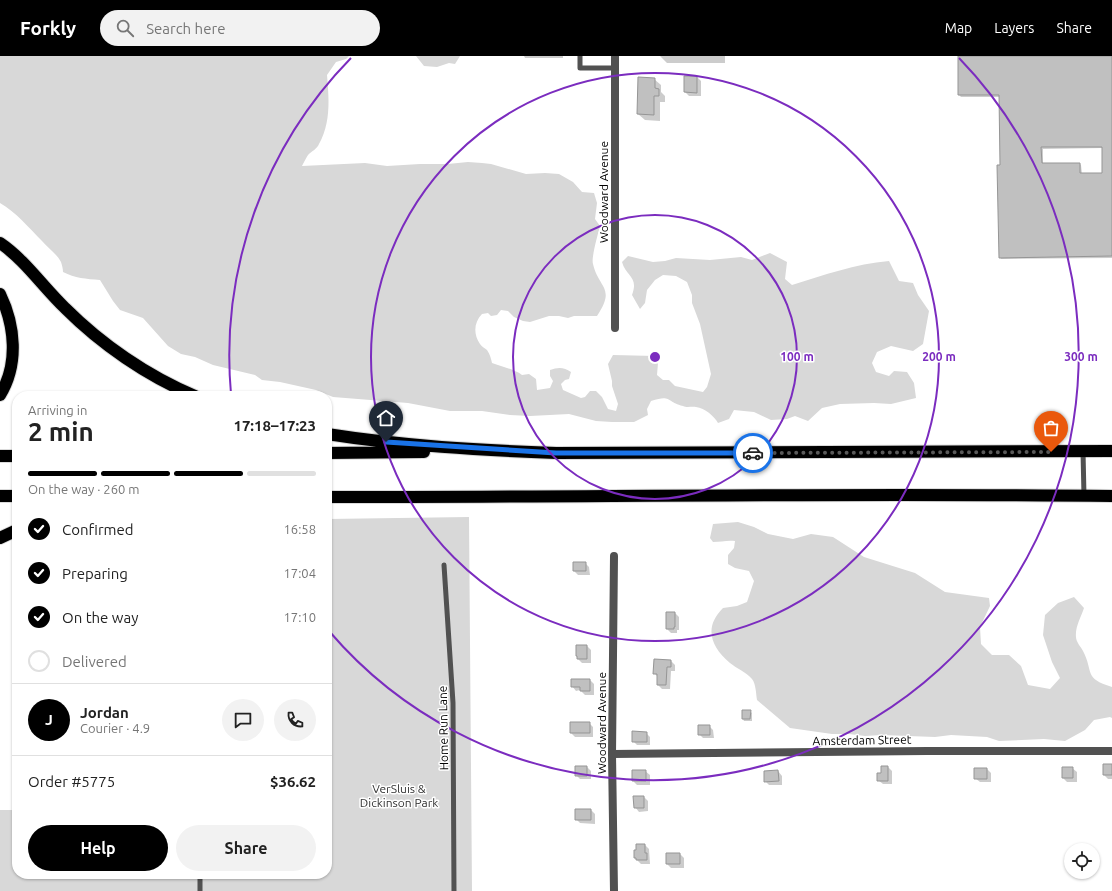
<!DOCTYPE html>
<html lang="en">
<head>
<meta charset="utf-8">
<style>
	:root { --surface:#fff; --page:#f2f2f2; --text:#222; --muted:#767676; --line:#e0e0e0; --accent:#000 }
	body { margin:0; font-family:Ubuntu,sans-serif; background:var(--page); color:var(--text); height:100vh; display:flex; flex-direction:column; font-size:15px; white-space:nowrap }
	* { box-sizing:border-box; margin:0 }
	p { font-size:13px; color:var(--muted) }
	.icon { flex:none; width:22px; height:22px; fill:none; stroke:currentColor; stroke-width:2; stroke-linecap:round; stroke-linejoin:round }
	.map { position:relative; flex:1; overflow:hidden }
	.sheet { position:absolute; left:12px; top:335px; width:320px; height:488px; display:flex; flex-direction:column; background:var(--surface); border-radius:16px; box-shadow:0 1px 3px #0004 }
	.sheet>* { flex:none }
	.fabs { position:absolute; left:1064px; top:787px; display:grid; gap:8px }
	.fabs a { display:grid; place-items:center; width:36px; height:36px; border-radius:50%; background:var(--surface); box-shadow:0 1px 3px #0004; font-size:20px }
	.pin { position:absolute; display:grid; place-items:center; width:34px; height:34px; color:#fff; margin:-41px -17px; border-radius:50% 50% 50% 0; rotate:-45deg; box-shadow:0 0 4px #0007 }
	.pin .icon { rotate:45deg }
	.courier { position:absolute; display:grid; place-items:center; width:40px; height:40px; margin:-20px; border:3px solid #1a73e8; border-radius:50%; background:#fff; color:#222; box-shadow:0 1px 5px #0007 }
	.headline em { font-style:normal; font-weight:700 }
	.headline div { display:flex; flex-direction:column-reverse }
	.headline { display:flex; align-items:center; justify-content:space-between; height:68px; padding:0 16px }
	h1 { font-size:26px; font-weight:700; line-height:30px }
	.bar { display:grid; grid-template-columns:repeat(4,1fr); gap:6px 4px; align-content:center; height:48px; padding:0 16px }
	.bar i { height:5px; border-radius:3px; background:var(--line) }
	.bar .selected { background:var(--accent) }
	.bar p { grid-column:span 4 }
	.line { display:flex; align-items:center; gap:10px; padding:0 16px; border-top:1px solid var(--line) }
	.line div { flex:1 }
	.round { display:grid; place-items:center; flex:none; width:42px; height:42px; border-radius:21px; background:var(--page) }
	ol { padding:0 16px; list-style:none }
	li { display:flex; align-items:center; gap:12px; height:44px }
	li p { margin-inline-start:auto }
	li .icon { padding:4px; border-radius:50%; background:var(--accent); color:#fff; stroke-width:4 }
	li:last-child { color:var(--muted) }
	li i { width:22px; height:22px; border:2px solid var(--line); border-radius:50% }
	.cta { display:flex; gap:8px; margin-top:auto; padding:8px 16px }
	.cta a { flex:1; height:46px; border-radius:24px; background:var(--accent); color:#fff; font-size:16px; font-weight:700; line-height:46px; text-align:center }
	.cta a+a { background:var(--page); color:var(--text) }
	header { display:flex; align-items:center; gap:24px; box-sizing:border-box; height:56px; padding:0 20px; background:var(--accent); color:#fff }
	header strong { font-size:19px }
	nav { display:flex; gap:22px; margin-inline-start:auto; font-size:14px }
	.search { width:280px; height:36px; background:var(--page); display:flex; align-items:center; gap:10px; box-sizing:border-box; padding:0 14px; border-radius:22px; color:var(--muted); font-size:15px }
	.map>svg:first-child { display:block }
</style>
</head>
<body>
<header>
<strong>Forkly</strong>
<div class="search"><svg class="icon" aria-label="search" viewBox="0 0 24 24"><circle cx="10" cy="10" r="6"/><path d="M15 15l6 6"/></svg>Search here</div>
<nav><a>Map</a><a>Layers</a><a>Share</a></nav>
</header>
<div class="map">
<svg width="1112" height="835" viewBox="0 0 1112 835">
	<rect width="100%" height="100%" fill="#fff"/>
	<path fill="#d8d8d8" d="M0,0H349L346,3L336,6L327,19C329,42 331,67 319,88C317,93 312,95 308,99C306,102 304,106 302,110L365,107L387,110L420,108H448L468,106L482,107L491,108L526,118L545,117L559,118L573,126L582,136L594,137L597,147L595,163L600,170C598,178 591,202 593,208C599,233 616,231 597,260H574L568,262L559,260H549L530,266L523,265L514,261L508,255L501,254L497,259L491,260L488,257L482,258C474,266 473,278 480,288C482,291 485,292 487,294C490,298 491,303 492,307C502,311 514,313 522,319L529,318L536,323L537,334L550,332L553,325L550,320V314C558,311 564,311 571,316L569,323L565,324L561,328L563,334L581,342L585,341L590,335H596L602,341L608,353L616,355L618,348L612,330V325L608,308L613,299L655,300L658,307L657,319L663,324H669L675,330L703,336L707,331L711,318L700,268L692,247V239L687,226L676,220L663,219L655,224L647,234L645,247L640,253L632,239C639,220 626,221 622,206L628,200L653,206L665,205L676,202L710,204L741,201L752,204L770,197L787,206L785,223L792,229C824,219 855,208 889,205L899,225L913,227L918,239L929,255L923,288L913,295L891,290L877,296L872,307L876,316L889,320L894,315L907,316L914,327L916,342L891,348L874,347L840,348L822,352L808,365L795,360L787,363L771,364L754,356L734,354L729,363L718,367C714,360 705,352 696,351C692,350 687,352 683,350C666,346 672,338 651,345L647,353L648,359L634,366H612L596,365L569,358L530,360L510,359L482,355H450L408,347L333,341L316,334L280,326L262,324L255,319L213,309L195,301L181,298L168,290L143,262L120,254L113,245L100,224C86,223 75,222 63,216C63,213 62,209 61,206C57,198 48,192 42,185C29,172 16,156 0,147Z
		M416,0H460L455,8L449,7L437,11L424,10Z
		M469,461L472,835H0V754H17V818H327V463Z
		M738,466L754,471L768,478L793,483L811,478L833,481L864,501L915,517L945,536L989,542L990,550L980,571L981,588L992,599H1009L1021,610L1028,629L1050,633L1060,622L1052,606L1043,579L1045,559L1058,547L1074,541L1084,552C1081,561 1075,571 1076,581C1076,586 1081,591 1083,595C1094,616 1083,622 1112,631V662L1110,661L1094,664L1085,674L1065,685L1044,683L999,685L987,681L951,679L935,681L882,679L865,680L849,678H832L790,672L757,644C756,638 756,628 752,623C746,616 736,612 730,607C710,590 704,571 723,552L737,550L747,546L754,525L749,515L735,512L728,508V499L734,492L735,485C727,484 721,486 713,486L710,482L713,468Z"/>
	<path fill="#0003" fill-rule="evenodd" d="M524,0H563V2H525Z
		M660,0H725V7H667Z
		M959,0H1112V202L1001,203L1000,201V41H961L959,39ZM1103,92V118H1082L1081,109L1080,108H1043V93Z
		M697,21L701,25V40H689L685,36Z
		M654,23L661,29V36L665,40V46H660V65L645,64L638,58Z
		M585,507L589,511L590,519H578L574,515Z
		M667,557H675L679,561V574H677V577H671L667,573Z
		M587,590L591,594V607H582L578,603Z
		M671,605L675,609V615H671L670,633H662L658,629V621L654,617Z
		M590,624L594,628V639H585L580,634L576,635L572,630Z
		M750,655L752,657V665H744L743,663Z
		M589,667L593,671V681H575L571,677Z
		M709,670L713,674L714,682H703L699,678Z
		M646,677L650,681V689H637L633,685Z
		M1112,709V723H1108L1104,719Z
		M587,711L591,715V723H580L576,719Z
		M888,711L892,715V728H883L878,724Z
		M1072,712L1077,716V726H1067L1063,722Z
		M987,713L991,717V726H980L975,722Z
		M645,715L650,719V729H637L633,725Z
		M778,715L782,720V729H769L765,725Z
		M644,741L648,745V755L639,756L635,751Z
		M576,754H591L595,758V768L580,767L576,763Z
		M645,789L649,793L650,808H641L635,802Z
		M680,798L684,802V812H671L667,808Z"/>
	<path fill="#c0c0c0" stroke="#959595" fill-rule="evenodd" d="M958,0H1112V200L999,202L997,109H1000L999,39H958ZM1041,91H1102V117H1080V107H1042Z
		M684,20H697V37L684,36Z
		M638,21L655,22V32L659,33V40H654V59L637,58Z
		M573,506H586V515H573Z
		M666,556H675V571H674V573H666Z
		M576,589H587V603H577V600H576Z
		M654,603L671,604V611H667L666,629H657V618H653Z
		M571,623H590V635H580V631H571Z
		M742,654H751L750,663H742Z
		M570,666H590V677H570Z
		M698,669H710V679H698Z
		M632,675L647,676V686H632Z
		M1103,708H1112V719H1103Z
		M575,710H587V720H575Z
		M881,710H888V725H877V717H881Z
		M1062,711H1073V722H1062Z
		M974,712H987V723H974Z
		M632,714H646V725H632Z
		M778,714L779,725L764,726V715Z
		M633,740H644V752H634Z
		M575,753H591V764H575Z
		M636,788H645V797H647V804H636V802H634V794H636Z
		M666,797H680V808H666Z"/>
	<g fill="none" stroke-linecap="round" stroke-linejoin="round">
		<g stroke="#dbdbdb" stroke-width="14">
			<path id="motorway" d="M0,187C25,204 43,231 65,252C101,288 147,320 195,340
				M0,238C15,269 19,308 0,339
				M327,378C403,390 480,394 556,397L1112,395
				M327,397L424,396
				M0,400H17
				M0,440H17
				M327,441C589,441 850,437 1112,440
				M0,482L17,474"/>
		</g>
		<path stroke="#515151" stroke-width="5" d="M580,0V12H615
			M1083,395L1084,440
			M444,509L453,647L454,835
			M200,818V835"/>
		<path stroke="#515151" stroke-width="8" d="M615,272V0
			M612,698L927,695H1112
			M614,835L612,698L614,500"/>
		<use href="#motorway" stroke="#000" stroke-width="12"/>
	</g>
	<g fill="none" stroke-linecap="round" stroke-linejoin="round">
		<path stroke="#595959" stroke-width="4" stroke-dasharray="0 7.2" d="M753,397L1051,396"/>
		<path stroke="#1a73e8" stroke-width="5" d="M386,386L556,397H753"/>
	</g>
	<g fill="none" stroke="#7b2cbf" stroke-width="2">
		<circle cx="655" cy="301" r="142"/>
		<circle cx="655" cy="301" r="284"/>
		<path d="M231 338A426 426 0 0 1 351 2M959 2A426 426 0 1 1 329 575"/>
	</g>
	<g text-anchor="middle" dominant-baseline="central" stroke-width="3" stroke-linejoin="round" paint-order="stroke">
		<g font-size="12" fill="#000" stroke="#fff">
			<text transform="translate(603 136) rotate(-90)">Woodward Avenue</text>
			<text transform="translate(601 667) rotate(-90)">Woodward Avenue</text>
			<text transform="translate(443 672) rotate(-91)">Home Run Lane</text>
			<text transform="translate(862 684) rotate(-1)">Amsterdam Street</text>
		</g>
		<g font-size="12" fill="#2f2f2f" stroke="#fff">
			<text x="399" y="732">VerSluis &amp;<tspan x="399" dy="14">Dickinson Park</tspan></text>
		</g>
	</g>
	<circle cx="655" cy="301" r="6" fill="#7b2cbf" stroke="#fff" stroke-width="2"/>
	<g font-size="12" text-anchor="middle" font-weight="bold" fill="#7b2cbf" stroke="#fff" stroke-width="3" stroke-linejoin="round" paint-order="stroke">
		<text x="797" y="305">100 m</text>
		<text x="939" y="305">200 m</text>
		<text x="1081" y="305">300 m</text>
	</g>
</svg>
<div class="fabs">
<a><svg class="icon" aria-label="locate" viewBox="0 0 24 24"><circle cx="12" cy="12" r="6"/><path d="M12 2v4M12 18v4M2 12h4M18 12h4"/></svg></a>
</div>
<div class="pin" style="left:1051px;top:396px;background:#ea580c"><svg class="icon" aria-label="bag" viewBox="0 0 24 24"><path d="M5 8h14l-1 12H6zM9 8a3 3 0 0 1 6 0"/></svg></div>
<div class="pin" style="left:386px;top:386px;background:#1f2937"><svg class="icon" aria-label="home" viewBox="0 0 24 24"><path d="M3 11l9-7 9 7M6 9v11h12V9"/></svg></div>
<div class="courier" style="left:753px;top:397px"><svg class="icon" aria-label="car" viewBox="0 0 24 24"><path d="M5 17H2v-5l4-1 3-4h7l3 4 3 1v5h-3M9 17h6M6 11h13"/><circle cx="7" cy="17" r="2"/><circle cx="17" cy="17" r="2"/></svg></div>
<section class="sheet">
<div class="headline"><div><h1>2 min</h1><p>Arriving in</p></div><em>17:18–17:23</em></div>
<div class="bar"><i class="selected"></i><i class="selected"></i><i class="selected"></i><i></i><p>On the way · 260 m</p></div>
<ol>
<li><svg class="icon" aria-label="check" viewBox="0 0 24 24"><path d="M5 12l5 5 9-10"/></svg>Confirmed<p>16:58</p></li>
<li><svg class="icon" aria-label="check" viewBox="0 0 24 24"><path d="M5 12l5 5 9-10"/></svg>Preparing<p>17:04</p></li>
<li><svg class="icon" aria-label="check" viewBox="0 0 24 24"><path d="M5 12l5 5 9-10"/></svg>On the way<p>17:10</p></li>
<li><i></i>Delivered</li>
</ol>
<div class="line" style="height:72px"><b class="round" style="background:var(--accent);color:#fff">J</b><div><b>Jordan</b><p>Courier · 4.9</p></div><a class="round"><svg class="icon" aria-label="chat" viewBox="0 0 24 24"><path d="M4 5h16v11H9l-5 4z"/></svg></a><a class="round"><svg class="icon" aria-label="phone" viewBox="0 0 24 24"><path d="M5 4h4l2 5-3 2q2 4 5 5l2-3 5 2v4C11 20 4 13 5 4z"/></svg></a></div>
<div class="line" style="height:52px"><div>Order #5775</div><b>$36.62</b></div>
<div class="cta"><a>Help</a><a>Share</a></div>
</section>
</div>
</body>
</html>
